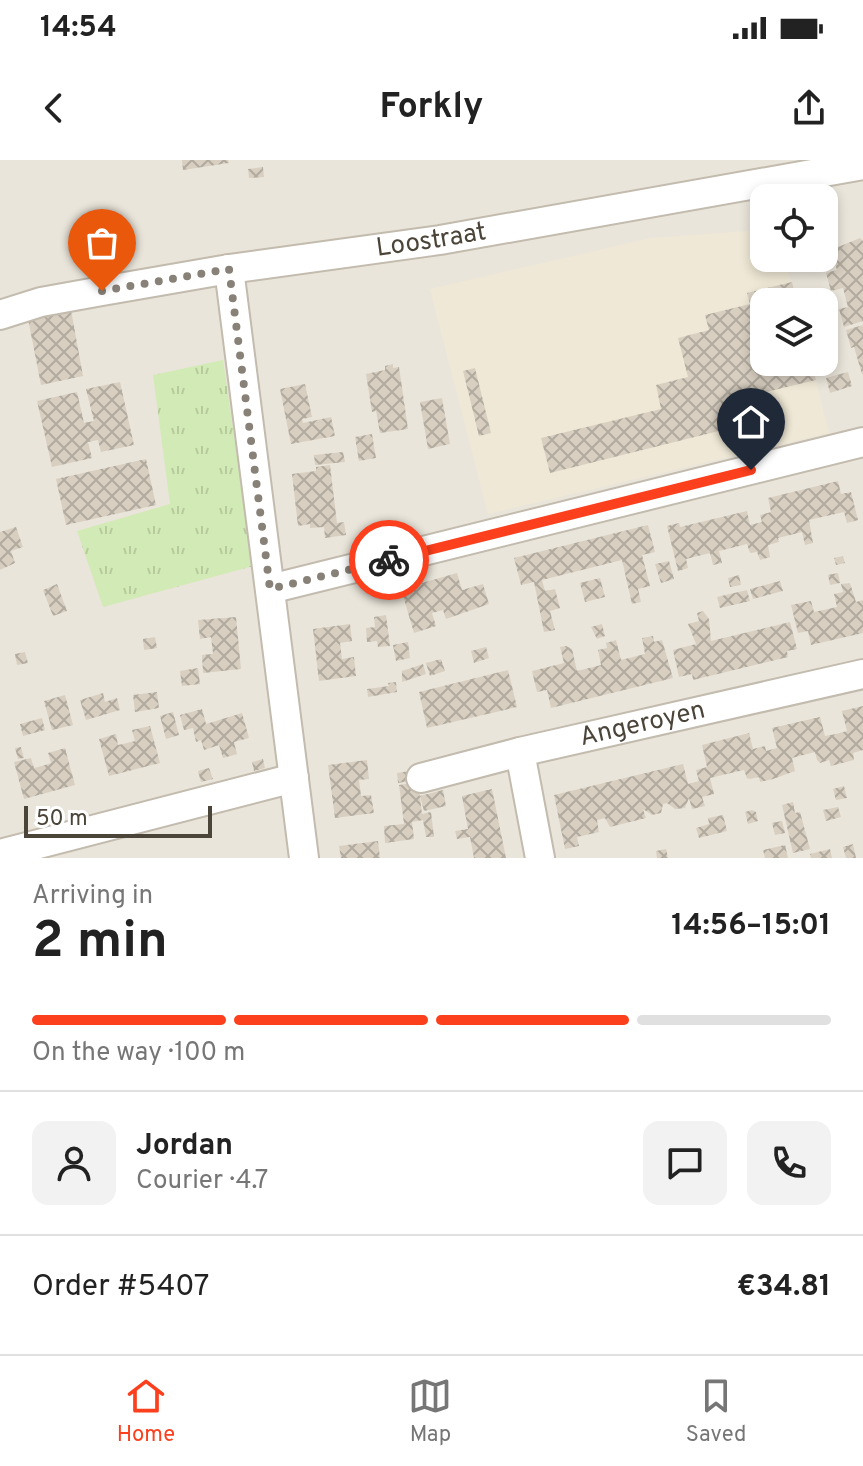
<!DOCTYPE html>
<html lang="en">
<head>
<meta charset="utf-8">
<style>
	:root { --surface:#fff; --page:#f2f2f2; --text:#222; --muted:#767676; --line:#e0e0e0; --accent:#fc3f1d }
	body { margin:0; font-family:Overpass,sans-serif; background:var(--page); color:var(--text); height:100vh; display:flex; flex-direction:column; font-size:30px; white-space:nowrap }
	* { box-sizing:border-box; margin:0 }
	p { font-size:26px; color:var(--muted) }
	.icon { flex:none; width:44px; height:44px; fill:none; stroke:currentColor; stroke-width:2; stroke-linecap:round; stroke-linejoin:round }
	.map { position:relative; height:698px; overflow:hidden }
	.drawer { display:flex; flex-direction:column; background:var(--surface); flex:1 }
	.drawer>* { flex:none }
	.fabs { position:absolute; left:750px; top:24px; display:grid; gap:16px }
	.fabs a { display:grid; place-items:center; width:88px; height:88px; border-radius:16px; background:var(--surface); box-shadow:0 4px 12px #0003; font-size:40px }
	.scale { position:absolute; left:24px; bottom:20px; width:188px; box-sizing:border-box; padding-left:8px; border:4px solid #4b4439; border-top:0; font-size:22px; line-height:28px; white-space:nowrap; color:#4b4439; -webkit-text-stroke:6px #fff; paint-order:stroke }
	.pin { position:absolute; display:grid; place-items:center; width:68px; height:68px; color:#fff; margin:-82px -34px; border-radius:50% 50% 50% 0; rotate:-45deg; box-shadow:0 0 8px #0007 }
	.pin .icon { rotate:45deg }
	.courier { position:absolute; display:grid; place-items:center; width:80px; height:80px; margin:-40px; border:6px solid #fc3f1d; border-radius:50%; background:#fff; color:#222; box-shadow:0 2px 10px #0007 }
	.overview em { font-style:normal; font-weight:700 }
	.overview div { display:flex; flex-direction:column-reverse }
	.overview { display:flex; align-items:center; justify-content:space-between; height:136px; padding:0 32px }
	h1 { font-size:52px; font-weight:700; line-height:60px }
	.bar { display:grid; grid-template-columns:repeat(4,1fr); gap:12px 8px; align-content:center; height:96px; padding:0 32px }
	.bar i { height:10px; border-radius:6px; background:var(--line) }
	.bar .selected { background:var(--accent) }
	.bar p { grid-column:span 4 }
	.line { display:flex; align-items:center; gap:20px; padding:0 32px; border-top:2px solid var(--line) }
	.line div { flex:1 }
	.round { display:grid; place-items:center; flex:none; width:84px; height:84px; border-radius:16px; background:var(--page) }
	.status { display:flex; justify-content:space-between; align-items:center; height:56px; padding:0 40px; background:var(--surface); direction:ltr }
	.status svg { height:22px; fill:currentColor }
	header { display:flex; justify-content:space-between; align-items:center; height:104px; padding:0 32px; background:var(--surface); font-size:36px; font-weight:700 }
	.dock { display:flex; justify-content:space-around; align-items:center; height:112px; border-top:2px solid var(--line); background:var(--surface); font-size:22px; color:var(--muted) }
	.dock a { display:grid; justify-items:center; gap:4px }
	.dock .selected { color:var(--accent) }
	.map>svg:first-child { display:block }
</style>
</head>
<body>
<div class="status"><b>14:54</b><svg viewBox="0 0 49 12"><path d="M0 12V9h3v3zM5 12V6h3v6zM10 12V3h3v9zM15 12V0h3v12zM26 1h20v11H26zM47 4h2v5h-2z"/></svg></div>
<header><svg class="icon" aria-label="back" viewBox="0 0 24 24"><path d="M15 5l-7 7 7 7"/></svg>Forkly<svg class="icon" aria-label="share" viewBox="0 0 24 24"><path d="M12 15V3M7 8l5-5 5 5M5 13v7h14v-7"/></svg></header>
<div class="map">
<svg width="863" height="698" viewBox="0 0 863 698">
	<defs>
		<pattern id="grass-tufts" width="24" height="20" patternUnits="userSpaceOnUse" patternTransform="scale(2)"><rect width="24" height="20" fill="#d2eab5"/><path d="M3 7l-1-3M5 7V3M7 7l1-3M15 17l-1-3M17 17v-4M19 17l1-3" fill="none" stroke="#b6ca9c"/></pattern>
		<pattern id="building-cross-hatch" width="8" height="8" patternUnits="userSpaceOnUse" patternTransform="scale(2)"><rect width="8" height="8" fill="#d8cfc1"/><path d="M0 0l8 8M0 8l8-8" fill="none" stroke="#b1aa9e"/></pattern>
	</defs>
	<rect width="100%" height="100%" fill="#f6f3ec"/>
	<path fill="#eae5da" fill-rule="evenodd" d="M0,0H863V698H0ZM764,38H824V98H764ZM764,142H824V202H764Z"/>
	<path fill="#efe8d6" d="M764,70V98H785L796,142H764V202H811L829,273L488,354L430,129L651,78Z"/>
	<path fill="url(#grass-tufts)" d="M223,200L253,406L103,447L77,371L170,344L153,215Z"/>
	<path fill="url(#building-cross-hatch)" d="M182,0H228L229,3L183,10Z
		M263,7L264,17L249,18L248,9Z
		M860,78L863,81V161L844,167L839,149L848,147L843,128L831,131L826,113L837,110L831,90Z
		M792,122L797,142H764V202H811L816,220L754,235L758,253L733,259L735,267L550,313L541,278L661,249L656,225L688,217L678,178L709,170L705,155L750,144L747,133Z
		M71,150L83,216L41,225L28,159Z
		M863,165V214H862L854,187L851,188L846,170Z
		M393,204V208L399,207L408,269L380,273L376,251L372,252L366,214L385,210V206Z
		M475,208L491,273L479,276L463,211Z
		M848,212L852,226L830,233L826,218Z
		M120,222L134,285L101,292L98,280L88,282L92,298L52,307L37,241L77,232L84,263L94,261L86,229Z
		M305,224L312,257L302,259L303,263L331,257L335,276L291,284L280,229Z
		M442,238L450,284L428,289L420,242Z
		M372,274L376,298L359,301L355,277Z
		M343,292L345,302L315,305L314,295Z
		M146,299L156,345L66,365L56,319Z
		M330,305L337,363L344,362L346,375L325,378L324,367L310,368V364L298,366L292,314L316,311V307Z
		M838,321L841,334L851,332L858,360L847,363L844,352L809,360L813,383L805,385L802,372L778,378L779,382L768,385L770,397L760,400L757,392L750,393L747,384L719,391L722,403L713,405L710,393L686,399L688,408L678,411L667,366L679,363L680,367L747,351L750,365L762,362L760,355L771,352L768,338Z
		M648,365L655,392L642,395L650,426L638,429L641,442L632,444L622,400L542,420L545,431L555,429L560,448L550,451L555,470L544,472L534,422L521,425L514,398Z
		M16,367L23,387L11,391L15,403L0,410V372Z
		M843,396L845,403L836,405L834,398Z
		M669,401L674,419L661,423L655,404Z
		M457,413L462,430L483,424L489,444L446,459L443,450L432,453L436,466L414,473L401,429Z
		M838,413L840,423L830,425L828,415Z
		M739,415L741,425L730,427L728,418Z
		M600,418L605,437L585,442L580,423Z
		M780,421L783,431L753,439L750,429Z
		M850,423L856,442L863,440V473L811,485L808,471L798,473L791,445L811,441L814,452L837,447L834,434L843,432L841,424Z
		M57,424L67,451L53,456L43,430Z
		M747,430L750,441L720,448L717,437Z
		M703,451L709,459L711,481L790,462L797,489L787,491L788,497L693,520L692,514L679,517L673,490L696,484L688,464L699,461L697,453Z
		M386,455L390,486L378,487L377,481L367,482L366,468L375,467L374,457Z
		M236,457L241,509L203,513L202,495L213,494L211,477L200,479L198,460Z
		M350,464L352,481L340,483L342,499L354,497L356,516L319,521L313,469Z
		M602,464L605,476L597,479L591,467Z
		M653,476L654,482L662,480L673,518L551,548L547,530L537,532L532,511L564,503L560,487L566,486L572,489L577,511L601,505L598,490L607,488L606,483L616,480L621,500L645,494L642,478Z
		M155,477L157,488L144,490L143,479Z
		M408,482L410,498L396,501L393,485Z
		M486,487L489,498L474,503L471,491Z
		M25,492L28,503L17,505L15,494Z
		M441,499L445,511L430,516L426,503Z
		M423,504L426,514L402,522V511Z
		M198,508L200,524L182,526L180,511Z
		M508,510L517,547L427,568L419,532Z
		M396,522L397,532L368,537L367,529L389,526L388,523Z
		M157,532L159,548L135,552L133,535Z
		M103,533L105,542L117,538L120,550L86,560L80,540Z
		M65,535L73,565L52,570L44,541Z
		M863,546V590L853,593L854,600L831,606L829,600L820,603L817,600L815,592L792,598L795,611L773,619L760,622L759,617L750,619L747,618L744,610L710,618L714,634L702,637L705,646L692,649L689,638L685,648L675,649L667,643L663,644L661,653L652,655L643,649L646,658L610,667L605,658L597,660L599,672L577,677L579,686L565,689L554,635L683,604L688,624L699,621L696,610L707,607L702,585L749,573L753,589L765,586L766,591L777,588L772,568L820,557L825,576L836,574L847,571L842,551Z
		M202,549L206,564L242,553L249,578L234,582L237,594L223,598L219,585L204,590L201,580L196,582L193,568L184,570L180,555Z
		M173,552L179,575L166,579L160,556Z
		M42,558L45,570L23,576L20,564Z
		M150,566L160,603L109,616L99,579L116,574L118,585L127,583L135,581L132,570Z
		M21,587L24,598L18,599L15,588Z
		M65,588L75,625L24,639L14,602L31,598L34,608L42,606L51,603L48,593Z
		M263,599L265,608L254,611L252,602Z
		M367,600L369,619L359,620L361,636L371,635L374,653L335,658L328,605Z
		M209,608L213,619L201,622L198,611Z
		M409,611L410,621L398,623L397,613Z
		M418,622L422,654L431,652L434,677H426L423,660L412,662L414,679L385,683L384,666L404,664L399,625Z
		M844,626L847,638L836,640L833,629Z
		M492,629L506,698H474L470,677L457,679L455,671L468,669L462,636Z
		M443,630L446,646L424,651L420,636Z
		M793,642L795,653L800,652L810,689L793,693L782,645Z
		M838,647L841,657L826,661L823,650Z
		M752,650L756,652L758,661L748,664L745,652Z
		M723,655L727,671L699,678L696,668L709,664L708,658Z
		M782,661L785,673L775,675L772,663Z
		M378,681L380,698H341L339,686Z
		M853,684L856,698H846L843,687Z
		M785,685L788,698H765L763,690Z
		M666,689L668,698H657L656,691Z
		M830,689L832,698H811L810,694Z"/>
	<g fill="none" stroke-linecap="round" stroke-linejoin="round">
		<g stroke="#c2bbae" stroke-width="32">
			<g id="minor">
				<path d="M229,109L304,698"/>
				<path id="s1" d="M0,155L41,142L102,131L229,109L440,80L863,5"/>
				<path d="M270,429L863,282"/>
				<path d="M520,592L540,698"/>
				<path id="s2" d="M421,618L520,592L863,514"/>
				<path d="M0,694L294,618"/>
			</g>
		</g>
		<use href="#minor" stroke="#fff" stroke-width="28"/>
	</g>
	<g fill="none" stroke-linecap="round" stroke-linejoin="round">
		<path stroke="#878178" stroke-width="8" stroke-dasharray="0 14.4" d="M102,131L229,109L270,429L389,400"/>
		<path stroke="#fc3f1d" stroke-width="10" d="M389,400L751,310"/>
	</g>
	<g text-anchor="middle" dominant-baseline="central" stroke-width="8" stroke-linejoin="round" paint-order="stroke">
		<g font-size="26" fill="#4b4439" stroke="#fff">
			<text stroke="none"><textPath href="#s1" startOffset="438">Loostraat</textPath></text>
			<text stroke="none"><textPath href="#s2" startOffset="228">Angeroyen</textPath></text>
		</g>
	</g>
</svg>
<div class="fabs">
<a><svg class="icon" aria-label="locate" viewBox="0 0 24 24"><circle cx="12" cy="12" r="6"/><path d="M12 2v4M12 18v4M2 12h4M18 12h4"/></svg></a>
<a><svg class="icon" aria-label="layers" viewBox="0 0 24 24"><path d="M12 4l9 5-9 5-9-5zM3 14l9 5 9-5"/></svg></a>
</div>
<div class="scale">50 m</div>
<div class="pin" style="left:102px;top:131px;background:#ea580c"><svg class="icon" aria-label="bag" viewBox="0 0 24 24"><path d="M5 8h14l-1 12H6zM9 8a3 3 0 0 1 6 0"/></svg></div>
<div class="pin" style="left:751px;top:310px;background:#1f2937"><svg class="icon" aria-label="home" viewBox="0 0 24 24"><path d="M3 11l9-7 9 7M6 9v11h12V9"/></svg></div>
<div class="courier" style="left:389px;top:400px"><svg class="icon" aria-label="bike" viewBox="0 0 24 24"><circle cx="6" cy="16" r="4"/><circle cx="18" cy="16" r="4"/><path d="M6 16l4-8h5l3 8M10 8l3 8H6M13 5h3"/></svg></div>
</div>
<section class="drawer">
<div class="overview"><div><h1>2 min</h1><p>Arriving in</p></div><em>14:56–15:01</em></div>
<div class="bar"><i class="selected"></i><i class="selected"></i><i class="selected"></i><i></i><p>On the way · 100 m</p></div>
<div class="line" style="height:144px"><a class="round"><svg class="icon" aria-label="person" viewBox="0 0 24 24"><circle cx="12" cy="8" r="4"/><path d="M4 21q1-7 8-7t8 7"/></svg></a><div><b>Jordan</b><p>Courier · 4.7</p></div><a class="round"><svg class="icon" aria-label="chat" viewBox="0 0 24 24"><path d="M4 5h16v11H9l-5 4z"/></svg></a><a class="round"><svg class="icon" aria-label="phone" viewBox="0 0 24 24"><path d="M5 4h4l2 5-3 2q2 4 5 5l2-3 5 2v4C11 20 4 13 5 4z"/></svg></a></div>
<div class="line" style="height:104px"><div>Order #5407</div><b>€34.81</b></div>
</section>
<nav class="dock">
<a class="selected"><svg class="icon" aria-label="home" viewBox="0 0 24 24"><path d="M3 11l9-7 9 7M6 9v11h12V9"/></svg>Home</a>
<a><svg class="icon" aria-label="map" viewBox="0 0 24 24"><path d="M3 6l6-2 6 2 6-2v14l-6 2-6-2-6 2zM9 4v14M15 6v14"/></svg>Map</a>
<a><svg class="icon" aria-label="saved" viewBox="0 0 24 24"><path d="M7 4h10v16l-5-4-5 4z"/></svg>Saved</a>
</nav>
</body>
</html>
